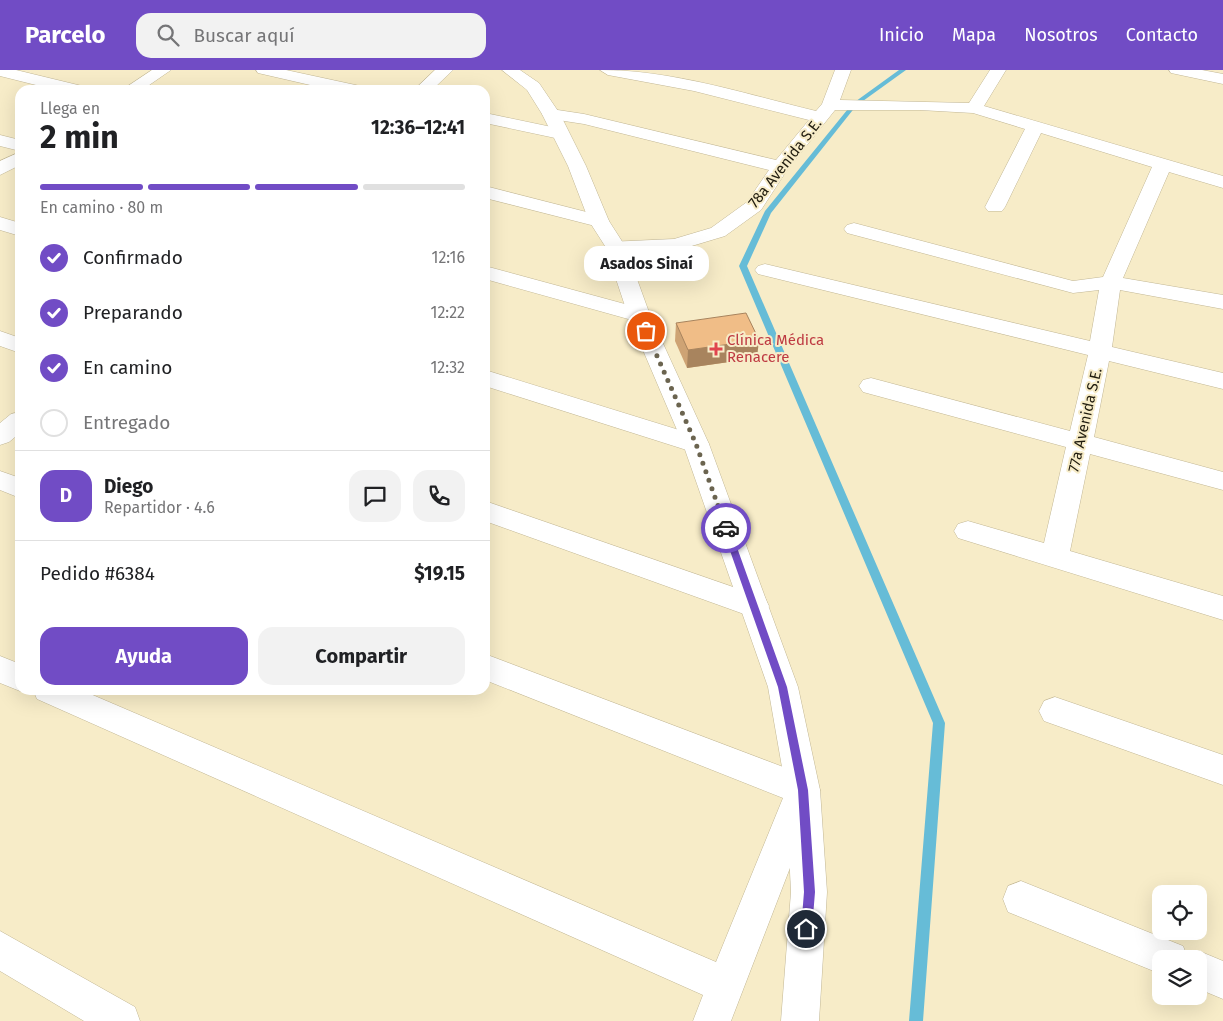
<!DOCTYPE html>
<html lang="es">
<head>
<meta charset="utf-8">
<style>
	:root { --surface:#fff; --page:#f2f2f2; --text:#202124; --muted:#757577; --line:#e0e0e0; --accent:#714cc5 }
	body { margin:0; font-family:"Fira Sans",sans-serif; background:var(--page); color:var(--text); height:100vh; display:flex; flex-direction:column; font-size:19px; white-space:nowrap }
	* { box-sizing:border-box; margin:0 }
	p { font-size:16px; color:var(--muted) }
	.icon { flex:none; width:28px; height:28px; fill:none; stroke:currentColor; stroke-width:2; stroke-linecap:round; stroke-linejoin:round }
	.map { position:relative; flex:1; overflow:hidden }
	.panel { position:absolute; left:15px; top:15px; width:475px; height:610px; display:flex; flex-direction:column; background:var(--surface); border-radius:15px; box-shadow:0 5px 20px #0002 }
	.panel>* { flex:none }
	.tools { position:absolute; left:1152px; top:815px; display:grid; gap:10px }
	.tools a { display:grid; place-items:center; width:55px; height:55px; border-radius:10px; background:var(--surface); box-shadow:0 5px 20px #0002; font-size:25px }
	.pin { position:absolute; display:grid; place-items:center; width:42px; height:42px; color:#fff; margin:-21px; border:2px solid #fff; border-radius:50%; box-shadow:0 1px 5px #0007 }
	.courier { position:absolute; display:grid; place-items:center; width:50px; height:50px; margin:-25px; border:4px solid #714cc5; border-radius:50%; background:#fff; color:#222; box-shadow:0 1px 6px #0007 }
	.bubble { position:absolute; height:35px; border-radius:15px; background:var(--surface); box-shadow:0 5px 20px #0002; font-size:16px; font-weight:700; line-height:35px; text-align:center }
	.summary em { font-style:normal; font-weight:700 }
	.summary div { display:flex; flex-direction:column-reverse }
	.summary { display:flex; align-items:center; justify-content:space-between; height:85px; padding:0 25px }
	h1 { font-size:32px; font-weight:700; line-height:38px }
	.bar { display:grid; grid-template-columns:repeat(4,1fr); gap:8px 5px; align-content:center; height:60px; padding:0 25px }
	.bar i { height:6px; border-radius:4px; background:var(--line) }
	.bar .current { background:var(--accent) }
	.bar p { grid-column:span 4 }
	.line { display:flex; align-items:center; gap:12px; padding:0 25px; border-top:1px solid var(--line) }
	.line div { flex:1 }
	.round { display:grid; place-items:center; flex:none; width:52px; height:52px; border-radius:15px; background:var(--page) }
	ol { padding:0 25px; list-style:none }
	li { display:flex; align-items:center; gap:15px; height:55px }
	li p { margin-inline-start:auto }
	li .icon { padding:5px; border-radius:50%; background:var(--accent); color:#fff; stroke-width:4 }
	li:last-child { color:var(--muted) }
	li i { width:28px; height:28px; border:2px solid var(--line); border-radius:50% }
	.cta { display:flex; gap:10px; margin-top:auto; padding:10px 25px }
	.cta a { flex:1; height:58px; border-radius:15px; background:var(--accent); color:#fff; font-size:20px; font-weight:700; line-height:58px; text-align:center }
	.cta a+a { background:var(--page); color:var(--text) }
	header { display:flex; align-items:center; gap:30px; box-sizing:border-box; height:70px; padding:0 25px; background:var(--accent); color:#fff }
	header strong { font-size:24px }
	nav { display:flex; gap:28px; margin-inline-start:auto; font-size:18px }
	.search { width:350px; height:45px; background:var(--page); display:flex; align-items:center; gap:12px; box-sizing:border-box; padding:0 18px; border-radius:15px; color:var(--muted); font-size:19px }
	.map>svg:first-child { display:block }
</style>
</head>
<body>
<header>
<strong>Parcelo</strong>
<div class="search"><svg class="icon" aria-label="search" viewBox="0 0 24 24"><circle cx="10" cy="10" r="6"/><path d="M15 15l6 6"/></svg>Buscar aquí</div>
<nav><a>Inicio</a><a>Mapa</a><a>Nosotros</a><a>Contacto</a></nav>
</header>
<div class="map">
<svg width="1223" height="951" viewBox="0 0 1223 951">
	<rect width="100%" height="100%" fill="#f7ecc8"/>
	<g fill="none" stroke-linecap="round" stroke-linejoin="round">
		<path fill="#66bcd7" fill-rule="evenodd" d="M899,0H906L856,36L771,143L747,196L945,653L923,951H909L933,653L739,196L765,141L852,34Z"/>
		<g stroke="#c2b795" stroke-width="1">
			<path id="minor" d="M0,0H16L82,16L84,20H56L0,6Z
				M152,0H171L142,20H122Z
				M256,0H286L360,16L362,20H332L258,3Z
				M435,0H453L432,20H414Z
				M600,0C673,0 745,24 816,41L822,34L835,0H851L840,30L969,33L990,0H1006L984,36L1223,106V118L1169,102L1123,208L1223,225V239L1120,220L1112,277L1223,303V319L1109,291L1094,367L1223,402V420L1090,384L1070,481L1223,526V550L958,468L954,461L958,454L968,451L1044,473L1066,377L863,322L859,316L863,310L871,308L1070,361L1088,285L758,204L755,200L758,196L765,194L1090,271L1099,220L1073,223L847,163L844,159L847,155L854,153L1073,211L1103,207L1152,97L1041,63L1005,137L1002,141H988L985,137L1025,59L973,43L920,40H835L787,100L761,140L725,166L675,181L615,182L608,180L605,176L608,172L674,169L711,158L747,132L769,100L584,54L545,48L542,44L545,40L551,39L584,44L776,90L809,50L694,21L608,5Z
				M1169,0H1202L1223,4V14L1171,3Z
				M485,43L566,60L569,64L566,68L560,69L485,53Z
				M0,65L20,70V81L0,76Z
				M20,82V95L0,105V91Z
				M485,116L606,147L609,151L606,155L599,157L485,128Z
				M0,147L20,153V166L0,160Z
				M485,196L647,240L650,245L647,250L639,252L485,209Z
				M0,261L20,268V283L0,276Z
				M485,300L705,368L709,374L705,380L696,383L485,316Z
				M20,342V363L9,372L0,375V353L11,344Z
				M0,401L20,408V428L0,420Z
				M485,431L765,528L769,536L765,544L755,548L485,451Z
				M485,584L815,709L820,720L731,951H693L703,925L37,629L33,620H81L716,892L783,728L485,610Z
				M0,586L20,594V620H23L20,621L0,613Z
				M1055,627L1223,685V715L1044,651L1039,641L1044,631Z
				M1021,811L1183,876L1187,886L1199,881L1223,891V929L1199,919V889H1161V904L1008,842L1003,829L1008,816Z
				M0,861L135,937L140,951H84L0,901Z"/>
		</g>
		<g stroke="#c2b795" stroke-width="1">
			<path id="tertiary" d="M502,0H520L539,13L560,44L586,96L609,151L625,176L650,245L709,374L798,617L820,720L827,822L819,951H781L791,822L786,720L768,617L683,374L628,245L605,176L589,151L568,96L542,44L527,20Z"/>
		</g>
		<use href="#minor" fill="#fff" fill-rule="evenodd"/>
		<use href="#tertiary" fill="#fff" fill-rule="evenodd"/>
	</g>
	<path fill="#cea374" d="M676,253L757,288L687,298L675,271Z"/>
	<path fill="#a8845e" d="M759,270L757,288L687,298L688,280Z"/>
	<path fill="#f0bd87" stroke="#a8845e" d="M746,243L759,270L688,280L676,253Z"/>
	<path fill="#714cc5" d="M726,455L730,458L787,617L808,720L815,822L812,859L806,864L801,859L804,822L798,720L778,617L722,458Z"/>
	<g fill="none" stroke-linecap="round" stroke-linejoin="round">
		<path stroke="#6b644f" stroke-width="5" stroke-dasharray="0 9" d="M646,261L696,374L726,458"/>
	</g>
	<path fill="#e0444e" stroke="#f7ecc8" stroke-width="2" d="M713.5 271.5h5v5h5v5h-5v5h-5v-5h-5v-5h5z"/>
	<g text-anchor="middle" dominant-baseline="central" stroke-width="4" stroke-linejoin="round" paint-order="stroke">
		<g font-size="15" fill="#1f1b0e" stroke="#f7ecc8">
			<text transform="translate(785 93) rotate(-52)">78a Avenida S.E.</text>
			<text transform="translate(1085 350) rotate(-77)">77a Avenida S.E.</text>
		</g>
		<g font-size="15" fill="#be3a42" stroke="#f7ecc8" text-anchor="start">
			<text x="727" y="270">Clínica Médica<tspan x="727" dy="17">Renacere</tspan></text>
		</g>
	</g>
</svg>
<div class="tools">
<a><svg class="icon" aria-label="locate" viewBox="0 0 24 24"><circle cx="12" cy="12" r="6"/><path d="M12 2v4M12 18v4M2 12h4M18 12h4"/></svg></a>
<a><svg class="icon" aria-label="layers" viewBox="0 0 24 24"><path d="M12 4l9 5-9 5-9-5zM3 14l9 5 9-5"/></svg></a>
</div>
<div class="pin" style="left:646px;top:261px;background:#ea580c"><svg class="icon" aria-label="bag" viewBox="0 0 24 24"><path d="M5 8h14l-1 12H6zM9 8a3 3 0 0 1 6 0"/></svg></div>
<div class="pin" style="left:806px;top:859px;background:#1f2937"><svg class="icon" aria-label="home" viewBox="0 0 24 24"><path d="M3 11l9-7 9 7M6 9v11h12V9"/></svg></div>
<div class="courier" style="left:726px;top:458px"><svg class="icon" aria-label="car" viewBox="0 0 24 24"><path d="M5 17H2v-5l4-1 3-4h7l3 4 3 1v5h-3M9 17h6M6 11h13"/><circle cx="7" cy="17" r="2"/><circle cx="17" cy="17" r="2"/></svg></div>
<div class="bubble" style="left:584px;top:176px;width:125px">Asados Sinaí</div>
<section class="panel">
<div class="summary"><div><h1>2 min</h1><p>Llega en</p></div><em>12:36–12:41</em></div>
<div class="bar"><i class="current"></i><i class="current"></i><i class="current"></i><i></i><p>En camino · 80 m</p></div>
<ol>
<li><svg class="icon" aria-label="check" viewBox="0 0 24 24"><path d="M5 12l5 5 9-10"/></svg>Confirmado<p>12:16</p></li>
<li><svg class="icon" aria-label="check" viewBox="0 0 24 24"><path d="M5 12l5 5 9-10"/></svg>Preparando<p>12:22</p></li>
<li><svg class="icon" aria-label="check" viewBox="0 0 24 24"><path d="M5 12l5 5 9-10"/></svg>En camino<p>12:32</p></li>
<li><i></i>Entregado</li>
</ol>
<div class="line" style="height:90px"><b class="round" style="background:var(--accent);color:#fff">D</b><div><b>Diego</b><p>Repartidor · 4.6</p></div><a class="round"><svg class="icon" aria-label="chat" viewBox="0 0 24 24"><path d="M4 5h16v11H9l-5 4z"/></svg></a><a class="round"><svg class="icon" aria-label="phone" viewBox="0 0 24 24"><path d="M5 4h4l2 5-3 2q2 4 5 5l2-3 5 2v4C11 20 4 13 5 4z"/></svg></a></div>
<div class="line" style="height:65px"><div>Pedido #6384</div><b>$19.15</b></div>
<div class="cta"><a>Ayuda</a><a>Compartir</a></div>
</section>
</div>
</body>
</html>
